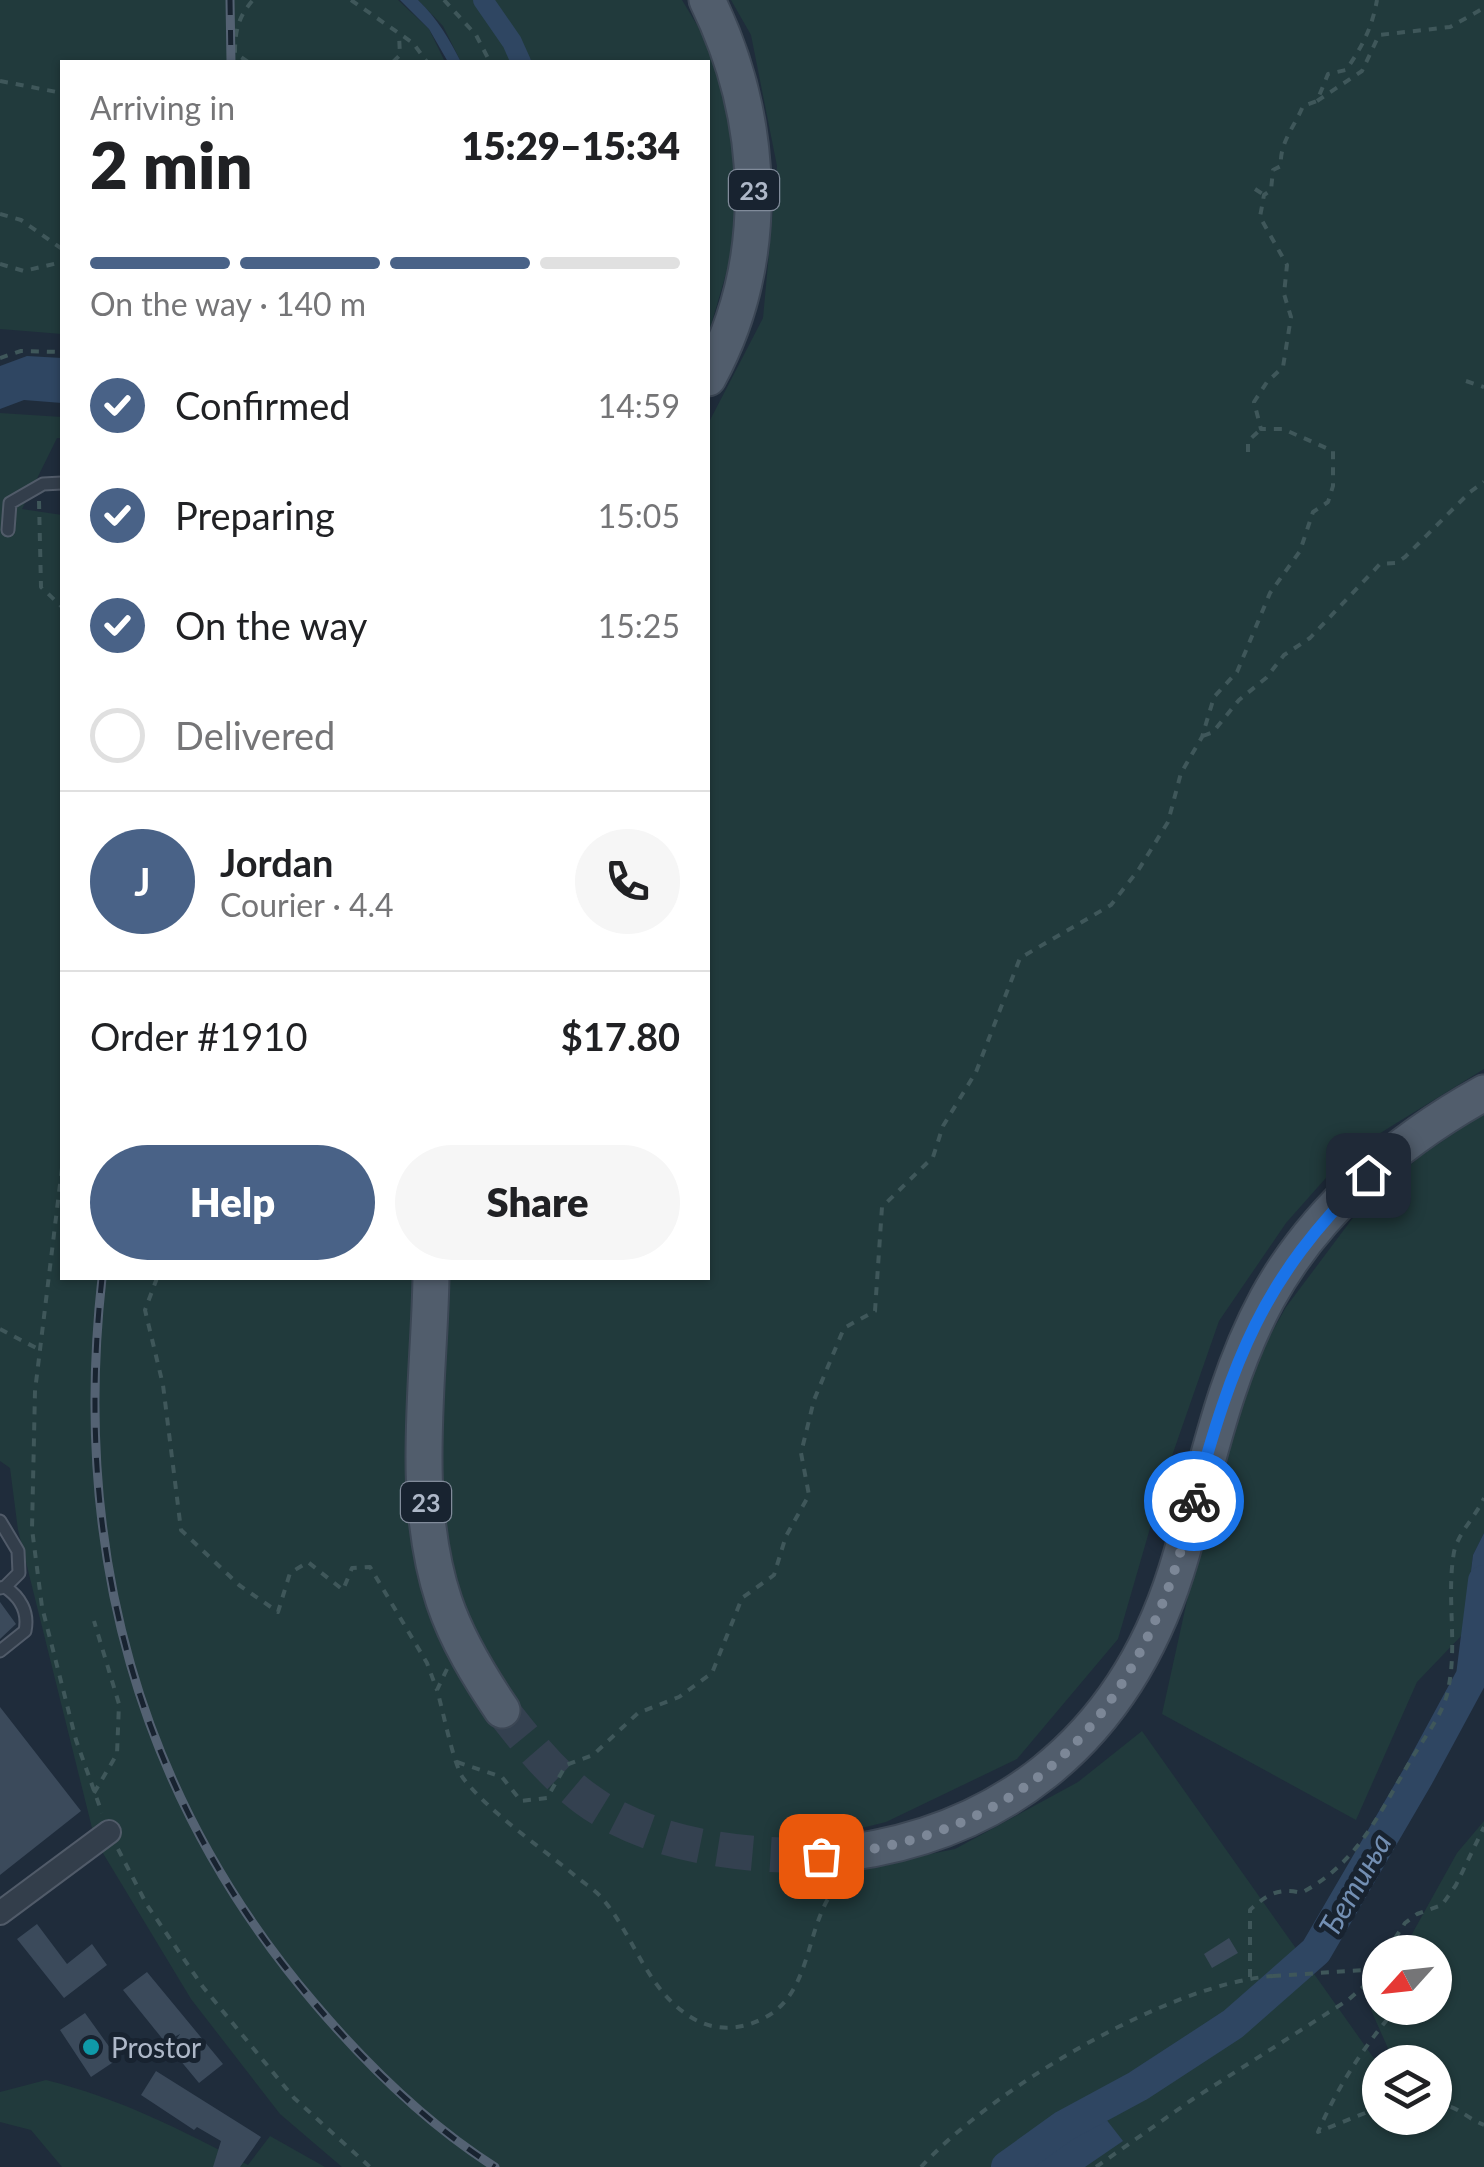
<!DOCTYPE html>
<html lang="en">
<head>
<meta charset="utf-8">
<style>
	:root { --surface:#fff; --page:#f6f6f6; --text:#202124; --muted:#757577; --line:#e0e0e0; --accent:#496287 }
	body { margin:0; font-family:Lato,sans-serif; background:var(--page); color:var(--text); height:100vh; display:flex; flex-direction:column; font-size:38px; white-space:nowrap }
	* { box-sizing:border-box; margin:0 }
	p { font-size:32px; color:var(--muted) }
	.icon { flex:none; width:55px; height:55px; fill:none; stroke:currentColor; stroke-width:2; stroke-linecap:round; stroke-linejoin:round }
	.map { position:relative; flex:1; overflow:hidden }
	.sheet { position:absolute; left:60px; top:60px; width:650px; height:1220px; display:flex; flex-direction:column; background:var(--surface); border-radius:0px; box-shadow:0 2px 8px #0004 }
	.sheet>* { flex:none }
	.needle { width:65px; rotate:243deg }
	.buttons { position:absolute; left:1362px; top:1935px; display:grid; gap:20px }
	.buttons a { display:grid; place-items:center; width:90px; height:90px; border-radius:50%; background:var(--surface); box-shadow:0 2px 8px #0004; font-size:50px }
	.pin { position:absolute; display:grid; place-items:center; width:85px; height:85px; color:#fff; margin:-42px; border-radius:20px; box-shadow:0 5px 15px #0006 }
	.courier { position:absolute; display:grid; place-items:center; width:100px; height:100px; margin:-50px; border:8px solid #1a73e8; border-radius:50%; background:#fff; color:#222; box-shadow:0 2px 12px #0007 }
	.overview em { font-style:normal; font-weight:800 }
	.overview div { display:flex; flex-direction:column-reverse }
	.overview { display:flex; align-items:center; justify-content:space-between; height:170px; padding:0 30px }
	h1 { font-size:65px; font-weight:800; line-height:75px }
	.bar { display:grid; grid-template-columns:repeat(4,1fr); gap:15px 10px; align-content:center; height:120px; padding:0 30px }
	.bar i { height:12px; border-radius:8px; background:var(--line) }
	.bar .active { background:var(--accent) }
	.bar p { grid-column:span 4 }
	.line { display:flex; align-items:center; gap:25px; padding:0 30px; border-top:2px solid var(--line) }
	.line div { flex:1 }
	.round { display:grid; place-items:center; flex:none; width:105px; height:105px; border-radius:52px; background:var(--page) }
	ol { padding:0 30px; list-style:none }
	li { display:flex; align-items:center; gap:30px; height:110px }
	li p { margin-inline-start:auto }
	li .icon { padding:10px; border-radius:50%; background:var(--accent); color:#fff; stroke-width:4 }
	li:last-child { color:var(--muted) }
	li i { width:55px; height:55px; border:5px solid var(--line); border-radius:50% }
	.cta { display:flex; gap:20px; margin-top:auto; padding:20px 30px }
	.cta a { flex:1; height:115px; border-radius:60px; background:var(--accent); color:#fff; font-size:40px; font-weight:800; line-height:115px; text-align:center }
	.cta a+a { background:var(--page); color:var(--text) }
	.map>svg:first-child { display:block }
</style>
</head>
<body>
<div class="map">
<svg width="1484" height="2167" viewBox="0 0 1484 2167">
	<rect width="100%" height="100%" fill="#1f2c3b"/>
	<path fill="#213a3c" d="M0,0H398L429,29L445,62H62V334L0,329Z
		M418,0H682L714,53L733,145L738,232L708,336V62H461L443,26Z
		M731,0H1484V1069L1348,1153L1286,1223L1219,1321L1166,1473L1118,1639L1017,1759L886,1822L822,1838L816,1877L955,1849L1078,1782L1142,1731L1380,2067V2118H1416L1420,2123L1419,2118H1435V2062H1394L1371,2010L1380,1992V2008H1435V1952H1402L1457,1853L1484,1821V2167H342L280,2114L191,1999L95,1840L18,1530L10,1468L0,1461V413L62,417V438H57L22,509L62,515V1278H708V424L763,318L777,166L751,35Z
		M1484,1113V1533L1473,1555L1463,1634L1417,1682L1356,1820L1162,1714L1190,1587L1230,1442L1259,1355L1286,1307L1352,1219L1419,1157Z
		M46,2080C119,2098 182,2130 248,2165L270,2136L325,2167H62L31,2130L0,2122V2092Z"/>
	<path fill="#2f4662" d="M400,0H418C438,19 449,39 461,62H448L429,29Z
		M27,356L62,358V403L24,400L0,409V366Z
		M1484,1533V1629L1463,1634L1473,1555Z
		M1095,2105L1123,2141L1085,2167H999L1033,2139Z"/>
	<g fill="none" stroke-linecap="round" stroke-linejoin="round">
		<path stroke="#2f4662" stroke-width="20" d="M483,0L512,42L521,62"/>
		<path stroke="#2f4662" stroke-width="32" d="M1007,2167L1064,2126L1138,2086L1233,2024L1316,1951L1418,1776L1472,1676L1484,1581"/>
	</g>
	<path fill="#3b4a5b" d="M0,1602L16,1624L0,1639Z
		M0,1707L81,1811L0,1875Z
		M37,1924L67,1964L92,1944L107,1965L64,1998L17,1939Z
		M1229,1938L1238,1953L1212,1968L1204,1954Z
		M147,1972L223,2064L199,2083L170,2048L180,2034L165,2042L123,1990Z
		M85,2013L118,2059L91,2077L60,2030Z
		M156,2071L261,2137L240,2167H213L221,2141L197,2127L194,2130L141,2095Z"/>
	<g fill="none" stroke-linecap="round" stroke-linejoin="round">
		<path stroke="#344150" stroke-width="35" stroke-dasharray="35 18" stroke-linecap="butt" d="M502,1710C527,1742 553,1775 586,1799C652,1847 742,1856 821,1856"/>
		<g stroke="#515b69" stroke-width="15">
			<path id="lane" d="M8,530L10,503L43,484L62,483
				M0,1521L18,1551L19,1573L5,1587
				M0,1588L5,1587C20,1597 29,1612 25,1631L0,1651"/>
		</g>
		<g stroke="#515b69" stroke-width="26">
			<path id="street" d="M0,1913L109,1832"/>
		</g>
		<g stroke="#3c4755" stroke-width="39">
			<path id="primary" d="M707,0C765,118 772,261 708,378
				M431,1278C429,1383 410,1499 444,1601C457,1640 479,1676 502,1710
				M821,1856C997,1841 1122,1742 1176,1572C1205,1480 1220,1386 1267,1299C1315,1211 1397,1141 1484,1093"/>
		</g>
		<path stroke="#3f575a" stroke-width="4" stroke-dasharray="8 8" stroke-linecap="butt" d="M351,0L413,43L427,62
			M444,0L476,35L490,62
			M248,62L235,53C235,31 238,17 253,0
			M393,62L400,55L399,35
			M0,81L62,93
			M1317,101L1362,71L1379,35L1450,27L1484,8
			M1255,189L1264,195
			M0,214L21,220L62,249
			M0,264L24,271L62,262
			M0,358L21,351L62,352
			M1466,381L1484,387
			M1248,452V441L1261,429
			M39,501L41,587L62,607
			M1203,736L1213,732L1239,700L1266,678L1284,655L1310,638L1380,564L1396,563L1405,557L1470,492L1484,482
			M62,1168L35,1391L32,1529L42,1607L76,1740L102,1813
			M157,1278L145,1310L163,1385L181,1530L239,1585L278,1612L290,1573L308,1562L343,1590L352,1568L370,1567L427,1663L437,1690
			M0,1329L40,1350
			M447,1669L437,1690C443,1710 453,1763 463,1778C489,1812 539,1846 573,1874C582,1882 594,1889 602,1898C635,1937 647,1992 694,2019C715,2031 739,2030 760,2020C817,1995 802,1918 843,1879
			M457,1762L502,1777L521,1801L547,1798L566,1765L593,1755L638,1713L679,1697L712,1673L742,1598L774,1575L786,1536L809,1495L801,1453L814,1400L844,1328L875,1311L882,1207L933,1157L943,1126L976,1072L1020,958L1111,905L1139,869L1168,822L1181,773L1202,737L1214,697L1237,672L1270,593L1300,551L1313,512L1328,502L1333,486V451L1283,429H1261L1254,402L1267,382L1283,367L1291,317L1284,294L1287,265L1260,217L1264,195L1271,190L1273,170L1281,166C1279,143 1295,126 1303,106L1317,101L1328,74L1346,70C1362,47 1372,28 1377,0
			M94,1793L117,1754L119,1704L94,1621
			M118,1849L147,1905L203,1987L294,2098L370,2167
			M1386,1952L1405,1923L1417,1914L1442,1905L1456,1885L1484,1827
			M1250,1977V1910C1266,1895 1279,1887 1301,1893C1359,1863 1381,1810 1412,1758C1424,1738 1444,1713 1448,1690C1458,1644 1446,1598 1454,1552C1458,1533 1476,1516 1484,1498
			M1435,1978L1444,1966
			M1363,1987L1380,1982
			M1435,2104C1458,2105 1464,2117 1484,2125
			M1380,2107L1318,2132C1338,2086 1364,2046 1397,2008
			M921,2167C992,2089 1167,1984 1273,1976
			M1096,2167L1193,2099L1348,2000L1363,1987L1380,1960"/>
		<use href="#lane" stroke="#333e4b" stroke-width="11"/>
		<use href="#street" stroke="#333e4b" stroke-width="22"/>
		<use href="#primary" stroke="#515d6c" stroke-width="35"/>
		<g stroke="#546273" stroke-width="9">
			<path id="rail" d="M230,0L231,62
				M102,1278C72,1549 137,1796 316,2005C368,2066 427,2124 495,2167"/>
		</g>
		<use href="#rail" stroke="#182330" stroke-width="5" stroke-dasharray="15" stroke-linecap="butt"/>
		<path stroke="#3f575a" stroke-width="4" stroke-dasharray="8 8" stroke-linecap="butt" d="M1273,1976L1380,1969"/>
	</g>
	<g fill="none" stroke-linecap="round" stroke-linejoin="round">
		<path stroke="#7c8797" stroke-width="10" stroke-dasharray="0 18" d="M821,1856C1038,1837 1147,1704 1194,1501"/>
		<path stroke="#1a73e8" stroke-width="12" d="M1194,1501C1233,1360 1261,1280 1368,1175"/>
	</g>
	<circle fill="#0f9aa8" stroke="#182330" stroke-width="4" cx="91" cy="2047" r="10"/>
	<g text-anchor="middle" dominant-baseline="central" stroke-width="10" stroke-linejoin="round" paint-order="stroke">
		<g fill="#182330" stroke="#818b9a" stroke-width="2.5">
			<rect x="729" y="170" width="50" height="40" rx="8"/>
			<rect x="401" y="1482" width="50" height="40" rx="8"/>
		</g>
		<g font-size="25" font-weight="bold" fill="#aeb8c8">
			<text x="754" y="190">23</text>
			<text x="426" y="1502">23</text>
		</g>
		<g font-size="28" fill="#aeb8c8" stroke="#182330" text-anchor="start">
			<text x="111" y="2047">Prostor</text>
		</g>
		<g font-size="30" font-style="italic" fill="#738fb3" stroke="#182330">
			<text transform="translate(1354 1884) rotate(-60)">Ђетиња</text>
		</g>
	</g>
</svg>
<div class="buttons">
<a><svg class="needle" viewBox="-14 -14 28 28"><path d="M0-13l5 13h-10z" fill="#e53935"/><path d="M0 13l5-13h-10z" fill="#757577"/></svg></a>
<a><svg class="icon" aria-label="layers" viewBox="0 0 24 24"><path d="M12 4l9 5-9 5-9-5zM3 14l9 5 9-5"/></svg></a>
</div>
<div class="pin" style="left:821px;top:1856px;background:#ea580c"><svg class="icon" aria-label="bag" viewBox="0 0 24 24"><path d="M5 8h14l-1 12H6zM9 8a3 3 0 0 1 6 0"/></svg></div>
<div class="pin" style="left:1368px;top:1175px;background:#1f2937"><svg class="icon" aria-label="home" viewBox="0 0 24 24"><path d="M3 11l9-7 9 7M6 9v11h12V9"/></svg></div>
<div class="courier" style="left:1194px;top:1501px"><svg class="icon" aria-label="bike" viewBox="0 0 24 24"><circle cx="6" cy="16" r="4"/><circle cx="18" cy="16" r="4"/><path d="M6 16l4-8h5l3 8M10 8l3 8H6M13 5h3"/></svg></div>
<section class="sheet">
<div class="overview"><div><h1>2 min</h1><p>Arriving in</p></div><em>15:29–15:34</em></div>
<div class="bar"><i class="active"></i><i class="active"></i><i class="active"></i><i></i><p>On the way · 140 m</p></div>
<ol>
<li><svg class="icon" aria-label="check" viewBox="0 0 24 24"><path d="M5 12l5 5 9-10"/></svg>Confirmed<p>14:59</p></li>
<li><svg class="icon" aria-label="check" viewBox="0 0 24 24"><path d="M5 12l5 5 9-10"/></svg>Preparing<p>15:05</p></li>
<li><svg class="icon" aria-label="check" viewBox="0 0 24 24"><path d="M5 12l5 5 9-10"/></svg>On the way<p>15:25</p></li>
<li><i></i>Delivered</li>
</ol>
<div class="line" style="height:180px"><b class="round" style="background:var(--accent);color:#fff">J</b><div><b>Jordan</b><p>Courier · 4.4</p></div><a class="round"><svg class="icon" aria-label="phone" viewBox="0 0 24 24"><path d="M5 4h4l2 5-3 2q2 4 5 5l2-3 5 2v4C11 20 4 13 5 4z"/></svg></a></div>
<div class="line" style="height:130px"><div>Order #1910</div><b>$17.80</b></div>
<div class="cta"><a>Help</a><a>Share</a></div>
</section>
</div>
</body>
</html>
